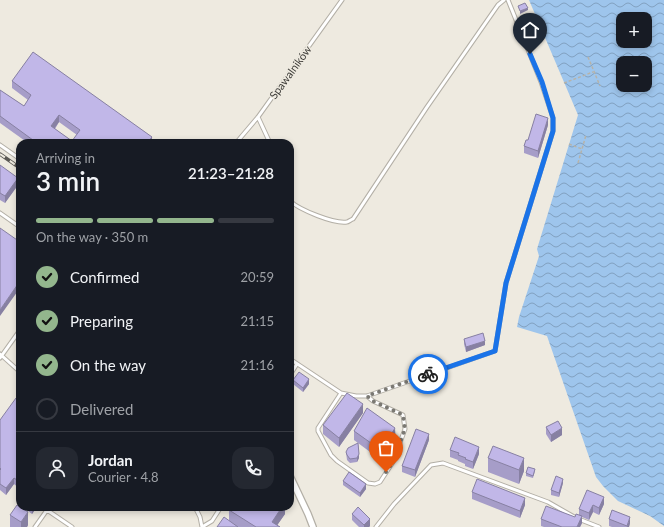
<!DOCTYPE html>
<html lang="en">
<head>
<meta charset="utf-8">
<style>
	:root { --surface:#171b24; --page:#242831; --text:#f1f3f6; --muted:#9ea1a6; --line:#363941; --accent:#93b68d }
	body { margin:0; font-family:Lato,sans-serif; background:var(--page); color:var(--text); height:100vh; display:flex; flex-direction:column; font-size:15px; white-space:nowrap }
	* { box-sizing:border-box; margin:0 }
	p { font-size:13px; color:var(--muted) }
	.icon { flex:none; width:22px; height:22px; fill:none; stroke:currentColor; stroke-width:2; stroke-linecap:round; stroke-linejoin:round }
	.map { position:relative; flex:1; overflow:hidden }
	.sheet { position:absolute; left:16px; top:139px; width:278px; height:372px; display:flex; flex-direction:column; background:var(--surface); border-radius:12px; box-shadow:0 2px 6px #0003 }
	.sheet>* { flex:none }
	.tools { position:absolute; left:616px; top:12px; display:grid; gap:8px }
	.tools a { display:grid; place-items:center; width:36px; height:36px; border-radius:8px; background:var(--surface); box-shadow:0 2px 6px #0003; font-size:20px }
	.pin { position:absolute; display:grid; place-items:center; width:34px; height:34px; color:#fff; margin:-41px -17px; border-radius:50% 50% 50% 0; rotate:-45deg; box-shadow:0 0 4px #0007 }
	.pin .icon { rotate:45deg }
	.courier { position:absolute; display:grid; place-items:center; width:40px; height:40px; margin:-20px; border:3px solid #1a73e8; border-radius:50%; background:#fff; color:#222; box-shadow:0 1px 5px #0007 }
	.head em { font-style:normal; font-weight:600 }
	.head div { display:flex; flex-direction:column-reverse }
	.head { display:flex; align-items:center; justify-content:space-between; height:68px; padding:0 20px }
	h1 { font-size:26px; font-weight:600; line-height:30px }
	.bar { display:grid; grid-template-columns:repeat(4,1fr); gap:6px 4px; align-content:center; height:48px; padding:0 20px }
	.bar i { height:5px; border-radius:3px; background:var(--line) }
	.bar .on { background:var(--accent) }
	.bar p { grid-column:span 4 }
	.line { display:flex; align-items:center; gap:10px; padding:0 20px; border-top:1px solid var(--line) }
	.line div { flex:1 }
	.round { display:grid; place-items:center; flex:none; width:42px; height:42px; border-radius:12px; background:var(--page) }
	ol { padding:0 20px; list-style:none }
	li { display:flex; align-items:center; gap:12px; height:44px }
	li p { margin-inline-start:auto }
	li .icon { padding:4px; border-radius:50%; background:var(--accent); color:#111; stroke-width:4 }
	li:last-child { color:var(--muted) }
	li i { width:22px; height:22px; border:2px solid var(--line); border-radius:50% }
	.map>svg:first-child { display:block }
</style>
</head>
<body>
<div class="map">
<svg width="664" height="527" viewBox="0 0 664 527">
	<defs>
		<pattern id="water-waves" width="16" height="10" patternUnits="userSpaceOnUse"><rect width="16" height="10" fill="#9ec5ec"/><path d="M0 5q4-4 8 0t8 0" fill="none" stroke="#82a1c0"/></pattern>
	</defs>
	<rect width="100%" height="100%" fill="#eeeae0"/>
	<path fill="url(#water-waves)" fill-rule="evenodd" d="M529,0H664V526L650,516L618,501L603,486L596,477L547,336L517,327L519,317L539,256L537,249L578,115ZM623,19H645V41H623ZM623,63H645V85H623Z"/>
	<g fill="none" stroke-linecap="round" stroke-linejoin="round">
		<g stroke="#b3afa6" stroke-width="5">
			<path id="service" d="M258,117L270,143
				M236,143L258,117L342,0
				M0,145L20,159
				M290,201C300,210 334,224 347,222C348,222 352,219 353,219L427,107L498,5L504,0
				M0,213L20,227
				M0,354L20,372
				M0,358L20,330
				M290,359L341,393L356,396H367L495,351L506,283L553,131V118L541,82L508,0
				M290,375L297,364
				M341,393L318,428V431L331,455L337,461L368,483L375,484L380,482L393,462L405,429L403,415L373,401L367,396
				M195,507L200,517L202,527
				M35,527L47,510L72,527
				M202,527L212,521L221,507
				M376,527L394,504L431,465L443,463L548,502L576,518L599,527"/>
		</g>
		<g stroke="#b3afa6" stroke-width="8">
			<path id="minor" d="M290,476L308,514L313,527"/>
		</g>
		<path stroke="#b6b3aa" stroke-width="1.5" stroke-dasharray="3 2" stroke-linecap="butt" d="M588,57L600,86
			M564,83L593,72
			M569,144L582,149
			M578,163L586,135"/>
		<use href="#service" stroke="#fff" stroke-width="3"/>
		<use href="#minor" stroke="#fff" stroke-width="5.5"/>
		<g stroke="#5b5954" stroke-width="3.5">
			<path id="rail" d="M0,154L20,168"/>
		</g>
		<use href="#rail" stroke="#eeeae0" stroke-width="2" stroke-dasharray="6" stroke-linecap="butt"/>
	</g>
	<path fill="#a69dc8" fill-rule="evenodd" d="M12,81L152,143H28L0,123V90L24,106L28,100L12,88ZM59,122L77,135L72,141L55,129Z
		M548,125L538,158L524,153V146L528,140Z
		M0,165L18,185L5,203L0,200Z
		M464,339L485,345L466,352L464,344Z
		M293,380L309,384L303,392L293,384Z
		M20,401V489L14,484L6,495L0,490V420Z
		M363,413L339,447L323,434V425Z
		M546,427L562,435L551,442L546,434Z
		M354,431L395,436L396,445L385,463L358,443L359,458L357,462L350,463L347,460L346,452L358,443L354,440Z
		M429,440L415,477L402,472V466Z
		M450,450L479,454L473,469L465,466V464L458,461V460L450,457Z
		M488,458L524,471L519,484L488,472Z
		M535,471L533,478L526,476V473Z
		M343,481L366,489L360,497L343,485Z
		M563,483L559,497L551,495V490Z
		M472,492L525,505L520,518L472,499Z
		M604,497V504L599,515L593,512L589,520L582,517V523L580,527H544L541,526V519L575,517L579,515V509Z
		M23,507H37L32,514Z
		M285,507V514L277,525L280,527H217L229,521V510Z
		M352,514L370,526L369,527H359L352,520Z
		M10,515L28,525L27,527H10Z
		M609,519L630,523L629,527H612L609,526Z"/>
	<path fill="#8780a2" d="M528,8V10L520,14V11Z
		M59,115V122L51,133V126Z
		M548,118V125L538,158V151Z
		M152,137V143H147Z
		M18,178V185L5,203V196Z
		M20,281V288L0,316V310Z
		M485,341V345L466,352V347Z
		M309,379V384L303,392V388Z
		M363,404V413L339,447V438Z
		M395,428L396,445L385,463V453L392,433Z
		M562,428V435L551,442V435Z
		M429,434V440L415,477V470Z
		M479,447V454L473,469V462Z
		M359,454V458L357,462V458Z
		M524,458V471L519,484V470Z
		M14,478V484L6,495V488Z
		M563,479V483L559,497V493Z
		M366,484V489L360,497V493Z
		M604,497V504L599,515V508Z
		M525,498V505L520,518V511Z
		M593,505V512L589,520V513Z
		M32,507H37L32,514Z
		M282,507H285V514L276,527L272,522Z
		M28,512V525L27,527H21V522Z
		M582,516V523L580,527H577Z
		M630,517V523L629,527H627Z
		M370,519V526L369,527H364V525Z"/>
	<path fill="#c1b7e8" stroke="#8780a2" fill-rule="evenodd" d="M525,3L528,8L520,11L518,6Z
		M33,52L152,137L147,143H37L0,116V90L24,106L31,95L12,81ZM59,115L80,130L72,141L51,126Z
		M536,114L548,118L538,151L524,146L526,140H528Z
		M0,165L18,178L5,196L0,193Z
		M0,228L20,242V281L0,310Z
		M483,333L485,341L466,347L464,339Z
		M299,372L309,379L303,388L293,380Z
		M347,393L363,404L339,438L323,425Z
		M16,398L20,401V482L14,478L6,488L0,484V470L1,469L0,468V420Z
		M367,408L395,428L392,433L396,436L385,453L354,431Z
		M558,421L562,428L551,435L546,427Z
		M416,429L429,434L415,470L402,466Z
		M455,437L479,447L473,462L465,459L466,458L458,455L459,453L450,450Z
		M358,443L359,454L357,458L350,459L347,455L346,452L348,448Z
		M493,446L524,458L519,470L488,458Z
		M528,467L535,469L533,476L526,473Z
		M349,472L366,484L360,493L343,481Z
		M556,476L563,479L559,493L551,490Z
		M477,479L525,498L520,511L472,492Z
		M587,490L604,497L599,508L593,505L589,513L579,509Z
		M17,505L28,512L21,522L10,515Z
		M546,506L575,517L576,514L582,516L577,527H562L541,519Z
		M231,507H282L272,522L280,527H256L229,510Z
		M358,507L370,519L364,525L352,514Z
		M612,510L630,517L627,526L609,519Z
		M224,517L238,527H217Z"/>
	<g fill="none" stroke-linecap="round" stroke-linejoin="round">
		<path stroke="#7b7973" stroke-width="4" stroke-dasharray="0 7.2" d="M386,472L393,462L405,429L403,415L373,401L367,396L428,374"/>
		<path stroke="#1a73e8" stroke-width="5" d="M428,374L495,351L506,283L553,131V118L542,82L530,54"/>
	</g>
	<g text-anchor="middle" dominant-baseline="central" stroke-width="3" stroke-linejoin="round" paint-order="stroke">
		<g font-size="11" fill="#3d3c38" stroke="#eeeae0">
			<text transform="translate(290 72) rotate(-54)">Spawalników</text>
		</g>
	</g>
</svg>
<div class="tools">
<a>+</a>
<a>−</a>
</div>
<div class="pin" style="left:386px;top:472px;background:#ea580c"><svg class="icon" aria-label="bag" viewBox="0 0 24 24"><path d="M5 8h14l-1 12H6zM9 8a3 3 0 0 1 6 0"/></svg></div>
<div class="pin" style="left:530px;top:54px;background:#1f2937"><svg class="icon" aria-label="home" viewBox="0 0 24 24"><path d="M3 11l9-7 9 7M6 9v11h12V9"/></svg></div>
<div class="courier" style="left:428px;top:374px"><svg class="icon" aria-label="bike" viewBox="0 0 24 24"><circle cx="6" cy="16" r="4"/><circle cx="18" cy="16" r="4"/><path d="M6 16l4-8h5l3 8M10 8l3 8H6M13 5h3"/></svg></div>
<section class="sheet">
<div class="head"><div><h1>3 min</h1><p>Arriving in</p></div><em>21:23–21:28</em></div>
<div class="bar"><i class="on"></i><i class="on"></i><i class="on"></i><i></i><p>On the way · 350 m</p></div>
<ol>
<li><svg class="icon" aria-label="check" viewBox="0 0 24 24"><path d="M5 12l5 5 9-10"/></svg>Confirmed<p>20:59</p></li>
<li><svg class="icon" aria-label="check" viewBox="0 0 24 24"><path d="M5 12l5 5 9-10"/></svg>Preparing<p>21:15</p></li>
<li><svg class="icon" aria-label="check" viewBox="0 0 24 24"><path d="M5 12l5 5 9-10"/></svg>On the way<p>21:16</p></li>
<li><i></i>Delivered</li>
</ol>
<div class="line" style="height:72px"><a class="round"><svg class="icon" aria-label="person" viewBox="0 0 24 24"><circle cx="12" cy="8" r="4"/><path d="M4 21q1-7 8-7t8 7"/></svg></a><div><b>Jordan</b><p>Courier · 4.8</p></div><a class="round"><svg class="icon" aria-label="phone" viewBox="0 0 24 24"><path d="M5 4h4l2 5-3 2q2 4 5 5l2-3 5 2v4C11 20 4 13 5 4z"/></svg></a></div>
</section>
</div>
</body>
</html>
